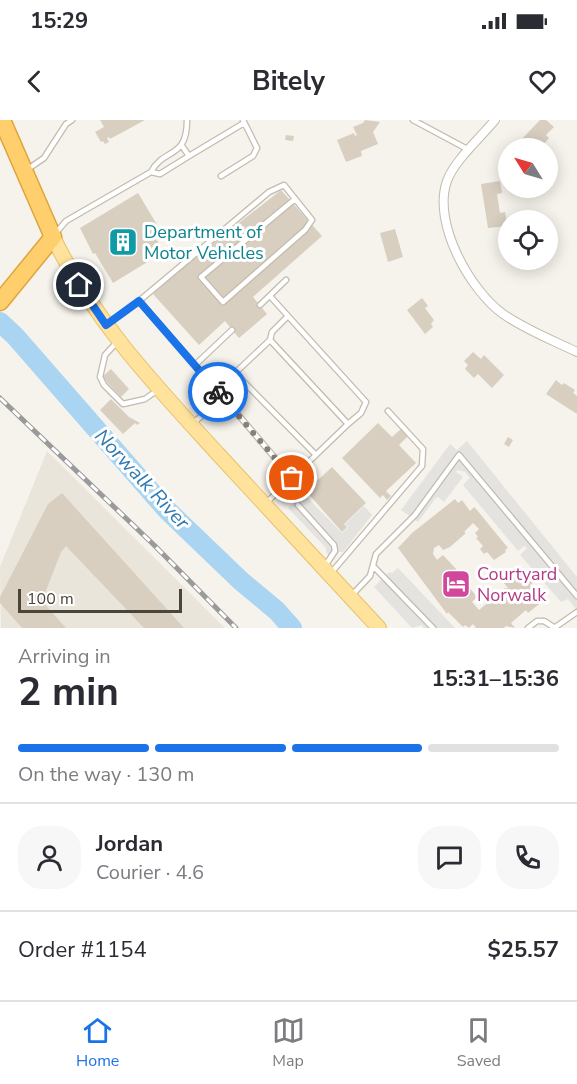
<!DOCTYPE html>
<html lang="en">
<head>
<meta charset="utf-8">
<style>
	:root { --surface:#fff; --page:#f7f7f7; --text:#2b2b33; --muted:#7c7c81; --line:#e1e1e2; --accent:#1a73e8 }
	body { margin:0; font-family:"Nunito Sans",sans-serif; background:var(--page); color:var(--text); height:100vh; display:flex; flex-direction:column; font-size:22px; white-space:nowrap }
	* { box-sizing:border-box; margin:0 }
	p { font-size:20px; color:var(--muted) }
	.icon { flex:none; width:33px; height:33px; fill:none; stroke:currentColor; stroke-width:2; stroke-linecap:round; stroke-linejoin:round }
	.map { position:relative; height:508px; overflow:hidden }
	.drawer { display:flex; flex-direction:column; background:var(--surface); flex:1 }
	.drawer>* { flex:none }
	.needle { width:39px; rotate:307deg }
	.buttons { position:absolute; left:498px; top:18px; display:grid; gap:12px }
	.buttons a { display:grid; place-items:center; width:60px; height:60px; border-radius:50%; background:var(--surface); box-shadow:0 3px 15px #0003; font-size:30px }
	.scale { position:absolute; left:18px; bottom:15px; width:164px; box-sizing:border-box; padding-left:6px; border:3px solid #4b4439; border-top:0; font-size:16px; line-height:21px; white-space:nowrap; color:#4b4439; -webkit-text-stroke:4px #fff; paint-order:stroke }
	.pin { position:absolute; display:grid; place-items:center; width:51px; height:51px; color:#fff; margin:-26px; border:3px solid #fff; border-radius:50%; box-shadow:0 2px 6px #0007 }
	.courier { position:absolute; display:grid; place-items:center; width:60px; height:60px; margin:-30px; border:4px solid #1a73e8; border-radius:50%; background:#fff; color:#222; box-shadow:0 2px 8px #0007 }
	.headline em { font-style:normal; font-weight:700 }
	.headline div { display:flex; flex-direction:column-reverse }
	.headline { display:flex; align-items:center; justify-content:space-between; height:102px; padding:0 18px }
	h1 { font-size:39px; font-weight:700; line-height:45px }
	.bar { display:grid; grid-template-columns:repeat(4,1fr); gap:9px 6px; align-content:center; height:72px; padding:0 18px }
	.bar i { height:8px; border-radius:4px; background:var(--line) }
	.bar .active { background:var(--accent) }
	.bar p { grid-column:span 4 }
	.line { display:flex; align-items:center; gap:15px; padding:0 18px; border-top:2px solid var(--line) }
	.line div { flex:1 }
	.round { display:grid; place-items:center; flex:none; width:63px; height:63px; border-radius:24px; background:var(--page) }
	.status { display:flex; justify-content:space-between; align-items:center; height:42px; padding:0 30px; background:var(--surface); direction:ltr }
	.status svg { height:16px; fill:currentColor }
	header { display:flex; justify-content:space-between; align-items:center; height:78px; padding:0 18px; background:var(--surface); font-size:27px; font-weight:700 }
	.tab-bar { display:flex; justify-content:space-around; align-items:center; height:84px; border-top:2px solid var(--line); background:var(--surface); font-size:16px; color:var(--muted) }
	.tab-bar a { display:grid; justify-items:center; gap:3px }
	.tab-bar .active { color:var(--accent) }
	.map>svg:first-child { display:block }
</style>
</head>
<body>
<div class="status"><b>15:29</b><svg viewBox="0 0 49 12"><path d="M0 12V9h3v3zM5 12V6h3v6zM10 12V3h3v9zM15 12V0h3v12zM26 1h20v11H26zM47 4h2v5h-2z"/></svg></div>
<header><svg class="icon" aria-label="back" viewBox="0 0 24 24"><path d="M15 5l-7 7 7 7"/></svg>Bitely<svg class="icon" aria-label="heart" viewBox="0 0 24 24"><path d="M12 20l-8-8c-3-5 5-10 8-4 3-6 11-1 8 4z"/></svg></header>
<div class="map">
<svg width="577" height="508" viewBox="0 0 577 508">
	<rect width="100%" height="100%" fill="#f6f3ec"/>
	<path fill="#eae5da" d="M47,331L225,508H1L0,447Z"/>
	<path fill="#e5e3e0" d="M467,321L577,457V490L568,479L561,482L520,435L527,428L524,426L518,431L463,365L470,358L465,352L457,350L456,352L463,357L444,382L438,377L435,379L418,402L401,390L450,324L457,330Z
		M303,373L342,413L348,407L345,404L364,386L372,395L343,432H339L333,440L326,432V428L288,388Z
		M398,448L455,508H423L422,505L412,508L374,467L389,452L392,453Z"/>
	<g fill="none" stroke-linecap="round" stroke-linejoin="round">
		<path stroke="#a9d4f2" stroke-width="20" d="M0,202L15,216L167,390L241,461L277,491L292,508"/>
	</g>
	<path fill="#d8cfc1" d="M100,0H145L110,19L109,17L107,18L109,22L105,24L103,21L101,22L95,12L104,7Z
		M365,0L380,2L373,12L378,24L361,31L362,36L346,42L337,20L354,13L355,16L357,15L353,7L363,3Z
		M540,0H546L554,7L546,15L549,18L544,24L541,21L535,28H526L519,22Z
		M286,15L294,16L293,21L285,20Z
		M500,61L502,73L497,74L500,93L505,92L508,106L488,108L481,64Z
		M281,70L322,116L253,177L267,194L239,218L225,201L199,225L153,174L179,150Z
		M138,73L162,113L155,117L164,132L113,163L95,133L93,134L80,108Z
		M395,109L403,137L388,142L380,113Z
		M422,178L428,186L425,188L434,200L431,204L433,207L425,214L407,190Z
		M473,232L481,239L484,235L504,255L492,268L478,254L474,258L465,249L468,245L464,241Z
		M111,249L129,269L121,277L102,257Z
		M556,260L562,265L564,263L575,270L573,273L577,276V294L546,274Z
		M111,279L129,297L140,303L137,305L135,303L123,314L100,290Z
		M378,303L392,317L401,309L408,316L399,325L416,343L386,371L391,376L387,380L383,375L380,378L342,338Z
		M508,317L513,320L509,327L504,324Z
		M332,347L366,383L344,404L347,407L342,412L306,371Z
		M62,373L184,508H144L66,426L61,432L42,481L66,508H22L0,483V477L48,384Z
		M455,379L458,383L462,380L470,391L474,387L477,390L508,428L505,430L506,432L494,440L487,432L484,434L480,429L483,426L476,418L478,417L475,413L479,409L473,403L464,412L466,413L450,427L443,430L439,425L434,428L433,434L437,440L443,435L457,450L456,451L477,477L472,482L479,490L505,468H508L503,462L507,459L506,457L521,447L534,462L530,465L532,469L537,465L542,471L537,474L543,481L528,493L526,490L511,503L515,508L506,506L504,508H476L473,504L469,508L465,505L463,507L448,492L447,494L398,428L412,413Z"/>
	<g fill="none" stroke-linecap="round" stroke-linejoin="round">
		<g stroke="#c2bbae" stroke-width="7">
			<path id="lane" d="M187,0C187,40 164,27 151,52L160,54L189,36
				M413,0L469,30
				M182,26L189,36L244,3
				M28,49L44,38L66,4L72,0
				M221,56L253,36L257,28L243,0
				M55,114L66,101L151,52
				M139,181L269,72L284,65L312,100L305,110L223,182L201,157L295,79
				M260,185L286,160
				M288,196L366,282L361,293L348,304
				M108,204L139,181L224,278L193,303
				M270,220L272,212L288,196L270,176
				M118,221L105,235L100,257L104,265L123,284L145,279L159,269
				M195,245L232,210
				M224,278L292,358
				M266,383L348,304L270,220L235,253L315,334
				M298,385L334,425L335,431L325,446
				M374,447L433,508
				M331,453L422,346L423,329L388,291
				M352,475L370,456L376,434L415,395L459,335L577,476
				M528,508L537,501H544L555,508
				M554,508L577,492"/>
		</g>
		<g stroke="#c2bbae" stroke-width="10">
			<path id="street" d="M495,0C481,17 454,41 447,61C432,103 470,170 503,194C526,210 552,220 577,232"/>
		</g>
		<g stroke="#e6c16a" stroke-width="16">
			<path id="primary" d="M53,117C93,200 156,266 218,334C272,392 325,450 379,508"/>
		</g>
		<g stroke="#e0a43c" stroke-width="19">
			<path id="highway" d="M0,182L53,117L2,0"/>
		</g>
		<use href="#lane" stroke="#fff" stroke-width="4.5"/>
		<use href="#street" stroke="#fff" stroke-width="8"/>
		<use href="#primary" stroke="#ffe39c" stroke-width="14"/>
		<use href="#highway" stroke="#ffcf6e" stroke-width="16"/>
		<g stroke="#9a9a9a" stroke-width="5">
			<path id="rail" d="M0,278L154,425L236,508"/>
		</g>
		<use href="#rail" stroke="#fff" stroke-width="3" stroke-dasharray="9" stroke-linecap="butt"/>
	</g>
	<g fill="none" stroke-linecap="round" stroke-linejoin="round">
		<path stroke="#878178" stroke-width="6" stroke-dasharray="0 10.8" d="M218,272L292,358"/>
		<path stroke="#1a73e8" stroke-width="8" d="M79,165L106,205L139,181L218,272"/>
	</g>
	<defs>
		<g id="building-square" transform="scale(1.5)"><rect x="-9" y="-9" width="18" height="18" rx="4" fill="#0f9aa8" stroke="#fff"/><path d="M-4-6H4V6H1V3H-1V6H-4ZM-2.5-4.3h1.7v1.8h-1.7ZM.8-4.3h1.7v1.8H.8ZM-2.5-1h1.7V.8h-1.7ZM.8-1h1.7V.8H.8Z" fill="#fff"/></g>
		<g id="hotel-square" transform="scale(1.5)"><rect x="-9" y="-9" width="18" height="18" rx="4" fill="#d1479c" stroke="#fff"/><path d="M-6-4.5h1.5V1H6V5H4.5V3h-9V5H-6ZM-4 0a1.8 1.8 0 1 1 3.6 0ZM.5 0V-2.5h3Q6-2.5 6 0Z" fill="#fff"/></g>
	</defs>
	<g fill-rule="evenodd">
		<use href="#building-square" x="123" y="122"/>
		<use href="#hotel-square" x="456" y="464"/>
	</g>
	<g text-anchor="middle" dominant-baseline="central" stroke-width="6" stroke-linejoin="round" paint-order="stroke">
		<g font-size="18" fill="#0d838f" stroke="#fff" text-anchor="start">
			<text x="144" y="112">Department of<tspan x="144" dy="21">Motor Vehicles</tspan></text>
		</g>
		<g font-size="18" fill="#b23c85" stroke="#fff" text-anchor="start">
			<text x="477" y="454">Courtyard<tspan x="477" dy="21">Norwalk</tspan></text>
		</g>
		<g font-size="20" font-style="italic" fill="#2e7ab2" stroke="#fff">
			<text transform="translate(142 359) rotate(47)">Norwalk River</text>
		</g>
	</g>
</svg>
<div class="buttons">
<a><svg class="needle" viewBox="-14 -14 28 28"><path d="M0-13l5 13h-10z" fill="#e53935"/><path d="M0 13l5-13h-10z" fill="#7c7c81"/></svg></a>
<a><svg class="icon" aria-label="locate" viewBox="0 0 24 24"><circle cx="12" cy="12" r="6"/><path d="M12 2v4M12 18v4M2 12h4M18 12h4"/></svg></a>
</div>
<div class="scale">100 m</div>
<div class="pin" style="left:292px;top:358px;background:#ea580c"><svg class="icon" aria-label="bag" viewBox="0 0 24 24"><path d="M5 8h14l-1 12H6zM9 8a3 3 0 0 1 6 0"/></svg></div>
<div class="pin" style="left:79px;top:165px;background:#1f2937"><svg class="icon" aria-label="home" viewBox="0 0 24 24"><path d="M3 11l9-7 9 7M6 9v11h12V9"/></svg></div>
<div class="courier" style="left:218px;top:272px"><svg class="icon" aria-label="bike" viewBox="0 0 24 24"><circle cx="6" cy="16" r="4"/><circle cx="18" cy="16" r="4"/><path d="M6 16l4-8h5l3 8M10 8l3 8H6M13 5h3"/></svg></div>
</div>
<section class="drawer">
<div class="headline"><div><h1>2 min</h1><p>Arriving in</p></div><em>15:31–15:36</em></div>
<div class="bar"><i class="active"></i><i class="active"></i><i class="active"></i><i></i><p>On the way · 130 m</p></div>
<div class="line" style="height:108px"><a class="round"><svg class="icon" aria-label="person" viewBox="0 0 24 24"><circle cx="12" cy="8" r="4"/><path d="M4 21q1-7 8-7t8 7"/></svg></a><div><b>Jordan</b><p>Courier · 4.6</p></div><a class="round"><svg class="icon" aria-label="chat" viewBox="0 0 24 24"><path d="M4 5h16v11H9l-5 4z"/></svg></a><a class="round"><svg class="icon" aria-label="phone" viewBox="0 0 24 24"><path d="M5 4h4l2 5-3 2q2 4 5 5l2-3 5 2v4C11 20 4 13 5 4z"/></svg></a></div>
<div class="line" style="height:78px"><div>Order #1154</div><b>$25.57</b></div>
</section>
<nav class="tab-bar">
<a class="active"><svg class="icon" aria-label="home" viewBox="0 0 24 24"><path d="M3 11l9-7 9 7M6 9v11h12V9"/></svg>Home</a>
<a><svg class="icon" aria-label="map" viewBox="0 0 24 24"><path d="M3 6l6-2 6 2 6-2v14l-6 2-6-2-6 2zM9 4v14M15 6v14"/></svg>Map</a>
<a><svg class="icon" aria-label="saved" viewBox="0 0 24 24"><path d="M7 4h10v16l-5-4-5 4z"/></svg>Saved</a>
</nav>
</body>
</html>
